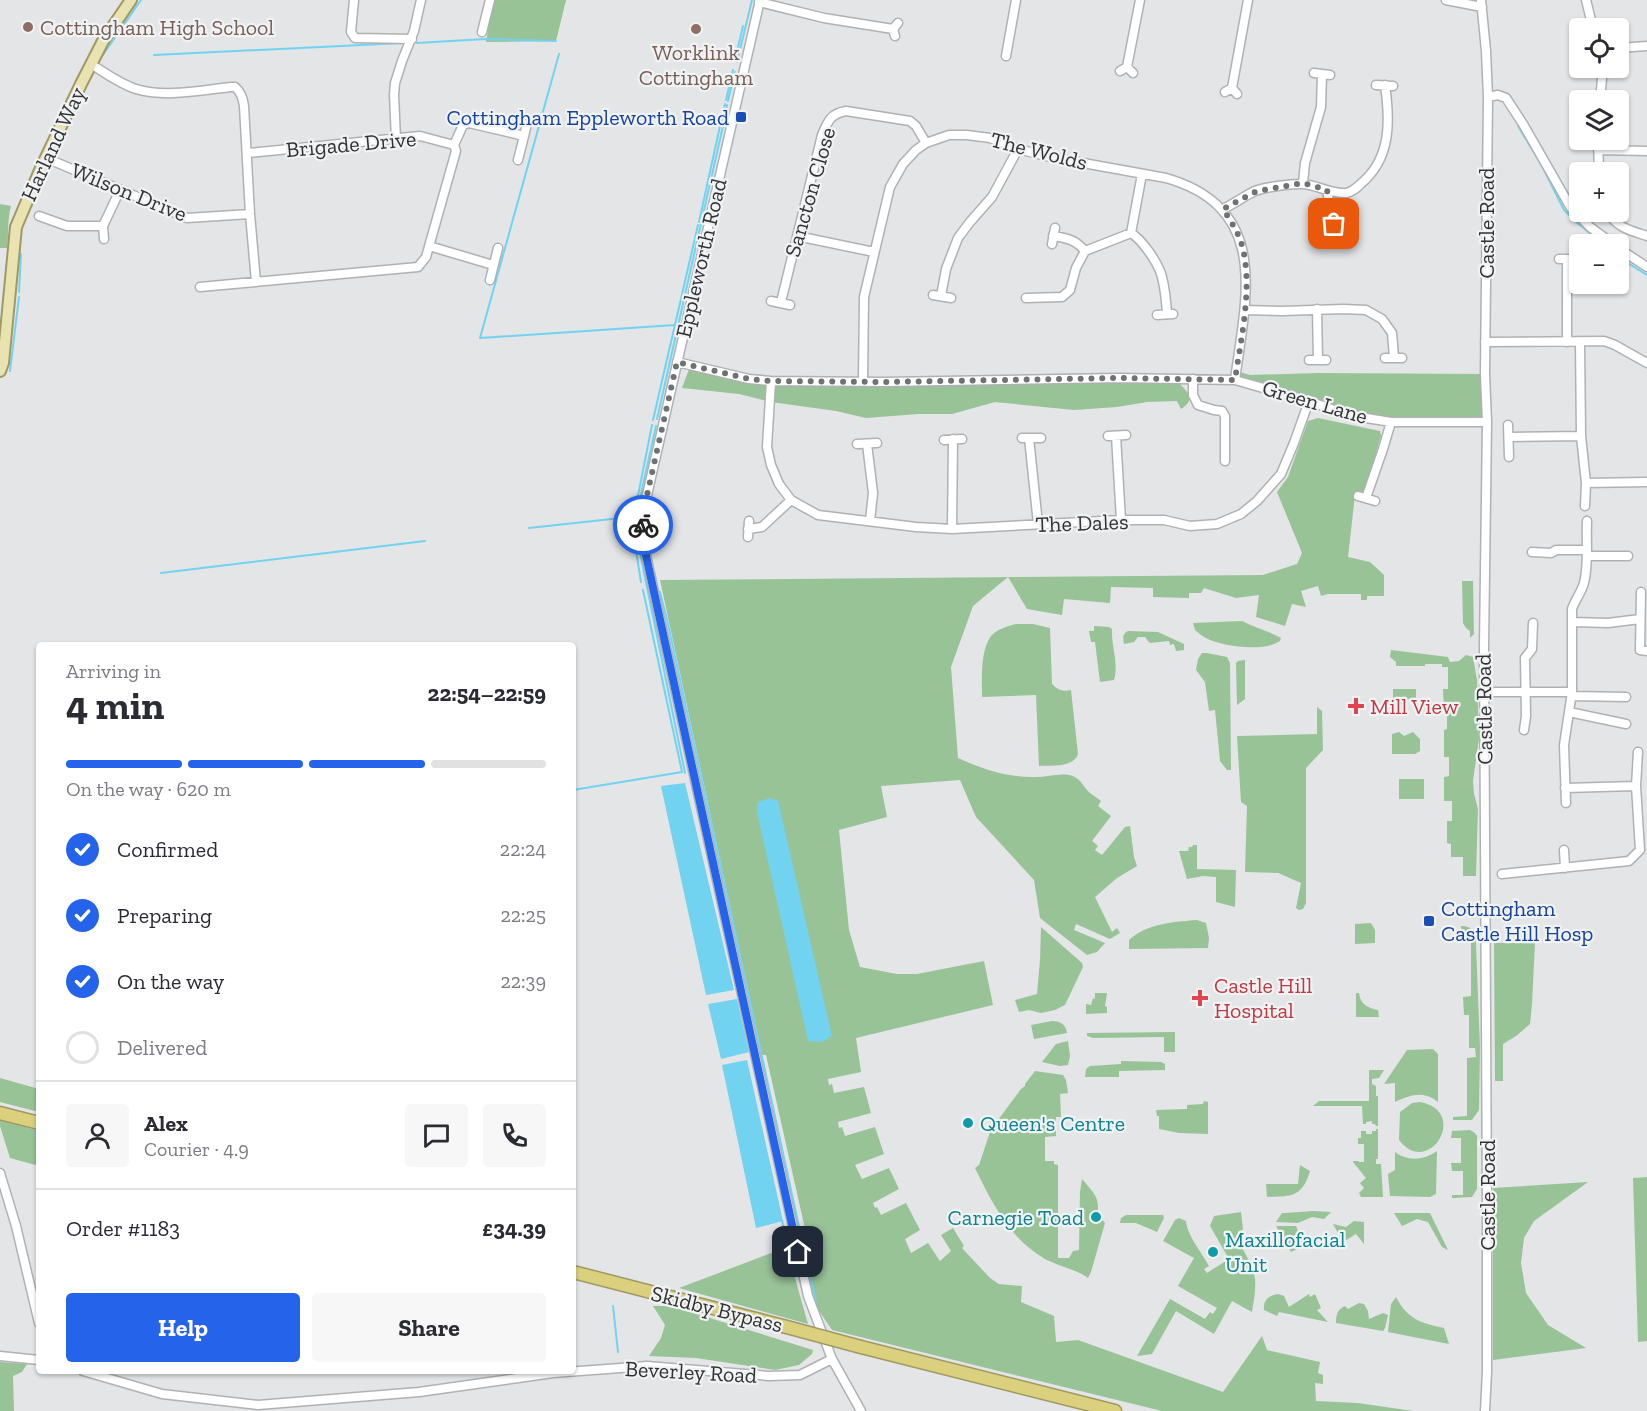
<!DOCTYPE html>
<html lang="en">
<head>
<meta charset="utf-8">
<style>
	:root { --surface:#fff; --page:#f7f7f7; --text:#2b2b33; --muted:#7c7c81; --line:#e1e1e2; --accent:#2563eb }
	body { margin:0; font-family:"Zilla Slab",serif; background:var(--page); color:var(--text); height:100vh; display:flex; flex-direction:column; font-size:22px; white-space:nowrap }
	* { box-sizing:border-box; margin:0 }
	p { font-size:20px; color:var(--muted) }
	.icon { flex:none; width:33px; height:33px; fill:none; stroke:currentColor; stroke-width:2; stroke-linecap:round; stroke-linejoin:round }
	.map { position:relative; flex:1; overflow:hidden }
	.side { position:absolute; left:36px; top:642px; width:540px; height:732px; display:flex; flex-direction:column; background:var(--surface); border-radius:6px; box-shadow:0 2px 4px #0004 }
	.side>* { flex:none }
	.tools { position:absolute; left:1569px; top:18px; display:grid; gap:12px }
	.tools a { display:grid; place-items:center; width:60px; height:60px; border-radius:6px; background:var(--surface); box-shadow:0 2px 4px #0004; font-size:30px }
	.pin { position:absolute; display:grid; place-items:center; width:51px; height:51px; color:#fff; margin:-26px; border-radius:12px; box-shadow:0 3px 9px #0006 }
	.courier { position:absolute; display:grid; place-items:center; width:60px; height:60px; margin:-30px; border:4px solid #2563eb; border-radius:50%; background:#fff; color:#222; box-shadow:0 2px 8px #0007 }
	.head em { font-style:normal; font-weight:700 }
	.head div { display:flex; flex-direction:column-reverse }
	.head { display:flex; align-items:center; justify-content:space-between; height:102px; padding:0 30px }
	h1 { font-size:39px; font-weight:700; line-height:45px }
	.bar { display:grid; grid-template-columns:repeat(4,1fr); gap:9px 6px; align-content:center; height:72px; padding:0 30px }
	.bar i { height:8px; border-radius:4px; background:var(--line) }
	.bar .selected { background:var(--accent) }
	.bar p { grid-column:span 4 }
	.line { display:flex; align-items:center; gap:15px; padding:0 30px; border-top:2px solid var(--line) }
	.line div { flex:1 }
	.round { display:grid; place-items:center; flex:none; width:63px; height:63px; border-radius:6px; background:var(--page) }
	ol { padding:0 30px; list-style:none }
	li { display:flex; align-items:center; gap:18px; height:66px }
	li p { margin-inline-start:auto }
	li .icon { padding:6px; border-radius:50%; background:var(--accent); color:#fff; stroke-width:4 }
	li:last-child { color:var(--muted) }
	li i { width:33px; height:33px; border:3px solid var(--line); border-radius:50% }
	.button { display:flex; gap:12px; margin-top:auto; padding:12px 30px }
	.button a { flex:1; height:69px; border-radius:6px; background:var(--accent); color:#fff; font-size:24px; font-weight:700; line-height:69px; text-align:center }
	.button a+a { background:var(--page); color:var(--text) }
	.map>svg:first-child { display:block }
</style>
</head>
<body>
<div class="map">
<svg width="1647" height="1411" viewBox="0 0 1647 1411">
	<rect width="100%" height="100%" fill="#e3e5e7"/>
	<path fill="#98c397" d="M493,0H566L556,41L486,42Z
		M0,204L11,206C7,220 9,234 7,248H0Z
		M691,364L749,379L1174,378C1182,388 1200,397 1181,409L1177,401L1147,402L1117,407L1074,410L995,402L952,414H918L866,418L836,411L771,402L739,394L682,388Z
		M1236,371L1250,375L1318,373L1485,374L1487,422H1391L1348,415L1235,380Z
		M1318,418L1380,431L1381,436L1365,490L1355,495L1348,557L1370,562L1384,575V596H1367V600H1361V594H1328L1321,596L1318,586L1301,591L1306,607L1292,604L1285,626L1256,617L1259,595L1236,598L1204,588L1201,593H1189V598L1153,597V588L1111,587L1110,603L1064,599L1062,615L1027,609L1008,577L973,606L951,667L958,758C982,769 1009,778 1036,777C1048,777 1061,772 1073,776C1082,780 1083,787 1090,793C1093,796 1098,798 1101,801L1098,806L1111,816L1092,841L1098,846L1095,850L1102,855L1125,827L1130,826L1134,857L1137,866L1117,878L1095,897L1112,932L1117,928L1120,933L1110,939L1076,924L1074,930L1105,943L1097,952L1087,955L1040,918L1034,880L976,817L960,780L881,786L887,817L839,830L849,930L860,967L897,974H917L984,961L993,1005L856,1038L861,1072L828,1079L829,1085L832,1084L834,1093L864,1087L871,1113L838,1122L839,1128L842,1127L845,1136L875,1127L884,1154L855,1165L862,1179L889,1168L899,1189L873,1203L875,1208L877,1207L881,1215L906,1203L920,1230L905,1239L911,1253L928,1243L940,1261L951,1251L941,1235L953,1228L964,1246L962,1248L990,1278L999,1284L1022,1286L1021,1302L1054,1316L1056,1342L1078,1340L1223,1392L1262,1336L1267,1350L1320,1362L1318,1373L1323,1375V1384L1315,1383L1316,1401L1358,1403L1413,1411H1162L832,1330L817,1308L806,1259L812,1260L766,1055H762L660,580L1263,575L1297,564L1302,553L1277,492L1288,477L1308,421Z
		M1462,581H1473L1474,634L1470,638V631L1466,628L1463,623Z
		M1242,621C1255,628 1269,631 1281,638L1280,641C1264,652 1223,647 1206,638C1202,636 1199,633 1195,630L1193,623Z
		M1016,624H1033L1050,628L1052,684C1058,690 1062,692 1071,690L1078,754C1073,768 1052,765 1039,766L1036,695L982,697C982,680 980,651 991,636C997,629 1008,626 1016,624Z
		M1094,626L1109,627L1112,629C1111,646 1119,664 1114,680L1100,682L1095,642H1091L1089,631H1094Z
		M1128,631L1158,632L1184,644V650L1176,651L1174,644L1170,645L1169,641L1150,643L1148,641L1145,637H1138L1134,642L1124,644C1123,639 1122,634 1128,631Z
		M1391,650L1448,657L1450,662L1459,661L1466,655L1473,657L1477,680L1479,739L1473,781L1474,794L1478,809L1476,876H1463V857H1451V844L1447,843V821H1452V801H1444V777L1449,776V757H1444V730L1447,729V712L1444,711L1443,689H1448V667H1442V664H1425V666H1396V662L1390,657Z
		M1202,653H1207L1227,657L1230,663L1231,770H1227L1220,761L1215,710L1209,711L1205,682L1196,670L1198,659Z
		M1245,660V699L1237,705L1236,663L1238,661Z
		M1393,689H1416V699H1402V711H1393Z
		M1317,707L1322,711L1323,750L1306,768V903L1303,909L1299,910L1296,908L1301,883L1278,873L1245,872L1247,806L1241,802L1237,736L1317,734Z
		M1399,732L1404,736L1413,732L1420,739V751L1415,754H1392V734Z
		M1399,779H1424V799H1399Z
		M1193,845H1197V869L1236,870L1235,907L1216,902V877L1203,876L1187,879L1179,851H1188L1189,847H1192Z
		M1197,920L1206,923L1209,938L1208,948L1129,949V940C1148,923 1173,922 1197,920Z
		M1371,923L1375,930V943L1355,944V924Z
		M1461,926C1473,926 1476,933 1476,944L1480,1047L1479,1110L1472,1120H1453V1117L1467,1116V1058L1476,1057L1475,1048H1469V1015H1464L1463,997L1471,996V937L1469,933H1461Z
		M1041,927L1082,963L1083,967L1065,1005L1055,1010L1041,1013L1029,1010L1019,1012L1015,1000L1037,994L1040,960Z
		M1494,943H1535L1532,1004L1530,1024L1516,1036L1503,1044V1081H1495Z
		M1095,993H1107L1105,1006L1107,1007V1013L1086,1014V1004L1091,1005L1093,998L1095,999Z
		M1356,993H1359C1360,1004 1368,1008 1378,1010L1379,1017H1356Z
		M1052,1021C1060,1021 1066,1024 1067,1033L1034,1039L1031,1025Z
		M1175,1032V1052H1164V1037L1093,1038L1087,1036V1033Z
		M1068,1041L1070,1056L1068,1065L1060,1066L1042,1062L1056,1044Z
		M1433,1049L1438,1054V1102C1424,1090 1410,1095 1395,1102V1083L1384,1084L1407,1050Z
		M1121,1061L1161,1062L1165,1064V1070L1119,1071V1077H1085L1086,1069L1090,1066L1121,1064Z
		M1369,1070H1384L1379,1078L1372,1079V1084L1376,1086V1096H1378V1126H1376L1375,1124H1372V1121L1366,1122V1124H1363L1362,1106H1313L1319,1101H1369Z
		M1035,1071L1063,1075L1066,1080L1068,1093L1060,1094L1061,1117H1056V1136L1045,1137V1161H1054V1164L1058,1165V1258H1069L1073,1251L1079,1250L1080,1192L1082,1179C1087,1185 1095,1193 1097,1200C1100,1213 1094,1210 1105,1223L1091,1272L1088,1278C1076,1269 1060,1267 1045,1259C1010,1239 992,1203 975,1168L979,1165L990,1132L993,1133L995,1124L1021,1089L1025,1086V1084Z
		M0,1078L39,1089V1112L0,1102Z
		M1204,1101L1208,1102V1134L1179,1133L1159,1129V1116H1157L1156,1110L1187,1109V1105L1203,1104Z
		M1420,1102C1470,1111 1429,1179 1399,1140L1400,1112L1412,1103Z
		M0,1120L39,1131V1166L10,1158L0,1126Z
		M1376,1129H1378V1159H1376V1164H1381L1383,1197H1361L1359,1193L1364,1188L1360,1183L1366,1178L1353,1162V1161H1358L1359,1162H1364V1144H1358V1138H1361V1131H1366V1134H1372V1131H1376Z
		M1470,1130L1475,1133L1477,1136V1189L1472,1197L1452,1198V1195H1463V1171H1452L1451,1163H1461V1138H1451L1452,1131Z
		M1437,1151L1436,1194L1430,1197L1390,1196L1388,1174L1395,1170V1152C1408,1162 1424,1160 1437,1151Z
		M1300,1165L1310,1171C1302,1198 1291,1196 1267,1197L1266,1184H1298Z
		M1647,1177V1341L1638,1342L1633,1178Z
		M1588,1182L1534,1221L1524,1238L1521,1263L1526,1293L1548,1325L1586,1348L1493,1360V1188Z
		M1313,1211L1331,1212L1324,1219L1312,1217L1298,1223L1276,1222L1282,1213H1285Z
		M1241,1212L1243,1229L1240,1233C1238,1248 1251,1259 1254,1273C1257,1286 1254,1299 1252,1312L1232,1301L1214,1334L1176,1311L1152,1354L1137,1356L1170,1299L1205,1319L1210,1312L1213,1314L1217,1308L1178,1286L1194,1258L1163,1241L1175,1220L1179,1218L1186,1221C1187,1235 1202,1253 1209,1266L1204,1269L1207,1273L1229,1259L1210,1226L1214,1216Z
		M1394,1213H1430L1448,1250L1442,1247L1428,1222L1417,1219L1402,1226Z
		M1126,1215H1163L1164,1218L1157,1232L1136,1223H1120L1121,1218Z
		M1354,1221L1364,1222V1244L1356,1234L1343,1242L1333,1224L1346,1227Z
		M1276,1226H1296L1304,1246L1291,1252Z
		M790,1246L795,1278L808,1324L679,1288Z
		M1278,1294L1284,1296L1289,1307L1309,1294L1310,1297L1315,1294L1321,1308L1317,1310L1328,1322L1279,1312L1277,1316L1264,1310C1263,1300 1268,1296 1278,1294Z
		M1396,1297C1408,1320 1421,1323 1444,1328L1449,1344L1388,1332L1391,1304Z
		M1359,1303L1364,1304L1368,1311L1369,1319L1383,1313L1388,1315L1385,1328L1383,1331L1336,1323C1336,1315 1337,1310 1345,1306L1348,1309Z
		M653,1306H671L813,1350L812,1354L799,1365L775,1370L696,1358L649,1356L661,1338L665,1325Z
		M0,1362L27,1364L22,1372L13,1376L14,1411H0Z"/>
	<path fill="#71d3ef" d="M685,783L734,990L706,995L661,786Z
		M770,798L778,801L832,1036L821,1042L808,1041L757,812L758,802Z
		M737,999L749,1052L721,1059L708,1004Z
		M747,1060L783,1221L756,1228L722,1065Z"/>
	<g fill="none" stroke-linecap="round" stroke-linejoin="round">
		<path stroke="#71d3ef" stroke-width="2" d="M417,43L485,39L556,41
			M559,54L480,338L675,325
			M154,55L403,43
			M735,60L743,26
			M737,62L752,0
			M96,65L141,0
			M726,100L733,70
			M728,101L735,72
			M724,120L727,105
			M721,122L725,104
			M1518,126L1541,164L1564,210L1576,222L1603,244
			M53,157L81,97
			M43,179L51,162
			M31,207L41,183
			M699,222L720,126
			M1618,257L1647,275
			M19,292L21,254
			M10,371L19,297
			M657,419L723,126
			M653,420L698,225
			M656,426L637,512L638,543L685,773
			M529,528L630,517
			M161,573L425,541
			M641,582L632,526L652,425
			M660,592L666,616
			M666,615L806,1259
			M573,790L682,772L643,590
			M782,1220L791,1265
			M807,1260L817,1308
			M613,1306L618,1352"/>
		<g stroke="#afb1b3" stroke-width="11">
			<path id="minor" d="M354,0L351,32L355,38L412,39
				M760,0L645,504L642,537L808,1296L832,1359L861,1411
				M1446,0L1482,7
				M1481,0L1486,51L1488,97L1485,374L1487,422L1484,647L1487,1206V1371L1485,1411
				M1586,0L1593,28
				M759,2L824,18L893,29
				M482,32L490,0
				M895,36L893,29L898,23
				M1618,48L1647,46
				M1006,56L1016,0
				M91,64C105,73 120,84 136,89C166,98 201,90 231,87H235C241,92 243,98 244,106L250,214L256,282
				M1127,67L1140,0
				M1120,71L1127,67L1133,73
				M1314,73L1330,75
				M1376,85L1393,86
				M1232,88L1248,0
				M1225,92L1232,88L1237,94
				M1488,97L1498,95L1506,98L1523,124L1571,208L1590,227L1613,244
				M1600,100L1602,79L1601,68
				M396,139L394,95L395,83L402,61L414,31L421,0
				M1598,140L1599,172
				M454,145L463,125L469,123L524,136
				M1598,150L1647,151
				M248,153L420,136L454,145
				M46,158L187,218L250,214
				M518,160L527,124
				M1142,174L1131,233C1142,240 1155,259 1160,271C1165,284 1166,300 1167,313
				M1303,183L1305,163L1321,107L1322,74
				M1327,191L1336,234
				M1223,209C1234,204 1244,196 1255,191C1266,187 1289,184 1301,184C1316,184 1330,194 1346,193C1354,192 1359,185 1365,180C1391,155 1390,120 1385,85
				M1607,212C1618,228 1629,230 1647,236
				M39,216L67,226H103
				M797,236L874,252
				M1053,236C1067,238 1076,240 1085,251
				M104,239L103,226L120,190
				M1052,244L1055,228
				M429,246L493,265
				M1618,248L1647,267
				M1559,259H1576
				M490,280L498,248
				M200,287L418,267L426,257L456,151L454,145
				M933,295L951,298
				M941,296L946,269L958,238L970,222L992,197L1018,149
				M1026,298L1062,297L1070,290L1076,268L1085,251L1131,233
				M771,301L790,305
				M781,302L822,135C828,121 830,114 846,111L910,121L916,126L926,143
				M1317,309L1318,360
				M1245,310L1282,311L1343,309L1366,310L1382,319L1392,333L1394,357
				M1157,315L1173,314
				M1485,342L1604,341L1615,345L1647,363
				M1567,342V259
				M1385,358H1402
				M1309,360H1326
				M677,362L749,379L771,381L885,382L1119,378L1235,380L1309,401L1348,415L1391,422H1487
				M1193,379V395L1198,405L1214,410L1222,411L1225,416V461
				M771,381L767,447L771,465L779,484L791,500L818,515L916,527L952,529L1121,520H1164L1190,526L1217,524L1241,514L1257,501L1281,474L1294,443L1309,401
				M863,381L864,297L890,187L903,164L916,150L926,143L949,135H967L990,138L1018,149L1050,157L1166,178C1271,208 1246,297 1235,380
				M1508,425L1509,457
				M1108,436L1126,435
				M1116,436L1121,520
				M1581,436L1586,483L1585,506
				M1509,437L1581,436L1580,342
				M1022,438H1041
				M1029,438L1038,524
				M944,440L962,439
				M857,444L877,443
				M867,444L873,493L870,521
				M1586,483L1647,482
				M1358,496L1375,501
				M1366,498L1383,449L1391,422
				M748,529L762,527L791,500
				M952,529L953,439
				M748,537L749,521
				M1532,552L1551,553L1556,550H1586
				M1587,556H1628
				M1641,592L1640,650L1647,651
				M1573,622L1608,623L1640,619
				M1484,692H1572L1564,745L1566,803
				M1572,692V609C1575,600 1581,593 1584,583C1589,564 1586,541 1587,521
				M1572,696L1626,697
				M1569,712L1626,724
				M1524,730L1526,716L1525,658L1532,649L1533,623
				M1636,786L1638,752
				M1564,850L1565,868
				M1502,874L1629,861L1640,850L1636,786L1565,788
				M0,1173L16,1226L39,1323
				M0,1356L39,1360
				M83,1371L162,1394L258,1405L419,1392L553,1373L647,1366L769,1376L800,1375L832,1359"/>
		</g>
		<g stroke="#a09963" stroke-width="14">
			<path id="major" d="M0,371L3,363L16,227L41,168L81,84L103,41L131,0"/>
		</g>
		<g stroke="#a09963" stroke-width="15">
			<path id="highway" d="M0,1113L39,1123
				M573,1272L783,1326
				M861,1347L1115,1411"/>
		</g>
		<use href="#minor" stroke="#fff" stroke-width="8"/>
		<use href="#major" stroke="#e9e3b1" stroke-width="10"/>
		<use href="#highway" stroke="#dbd07d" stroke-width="12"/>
		<g stroke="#a09963" stroke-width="15" stroke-linecap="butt">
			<path id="highway-bridge" d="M783,1326L861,1347"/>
		</g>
		<use href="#highway-bridge" stroke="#dbd07d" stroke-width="12"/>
	</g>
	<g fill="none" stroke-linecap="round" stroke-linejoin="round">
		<path stroke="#707172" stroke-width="6" stroke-dasharray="0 10.8" d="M643,525L645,504L677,362L749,379L771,381L885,382L1119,378L1235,380C1241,338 1254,283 1241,242C1237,230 1230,220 1223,209L1257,191L1269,189L1303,183L1327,190L1334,224"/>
		<path stroke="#2563eb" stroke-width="8" d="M643,525L642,537L798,1252"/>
	</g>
	<g fill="#8d6e63" stroke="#f0f2f4" stroke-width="2">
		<circle cx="28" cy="27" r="6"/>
		<circle cx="696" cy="29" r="6"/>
	</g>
	<g fill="#1a4fb4" stroke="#f0f2f4" stroke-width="2">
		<rect x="735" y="111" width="12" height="12" rx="3"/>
		<rect x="1423" y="915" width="12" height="12" rx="3"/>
	</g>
	<g fill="#e0444e" stroke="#f0f2f4" stroke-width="2">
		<path d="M1353 697h6v6h6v6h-6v6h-6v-6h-6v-6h6z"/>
		<path d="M1197 989h6v6h6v6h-6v6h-6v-6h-6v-6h6z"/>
	</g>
	<g fill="#0f9aa8" stroke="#f0f2f4" stroke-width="2">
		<circle cx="968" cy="1123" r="6"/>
		<circle cx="1096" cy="1217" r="6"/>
		<circle cx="1213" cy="1252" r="6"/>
	</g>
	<g text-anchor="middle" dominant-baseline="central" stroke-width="4.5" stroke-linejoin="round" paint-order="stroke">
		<g font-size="22" fill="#785e54" stroke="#f0f2f4" text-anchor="start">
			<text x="40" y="27">Cottingham High School</text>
			<text x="696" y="52" text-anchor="middle">Worklink<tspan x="696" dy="25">Cottingham</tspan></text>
		</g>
		<g font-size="22" fill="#164399" stroke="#f0f2f4" text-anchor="end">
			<text x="729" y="117">Cottingham Eppleworth Road</text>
			<text x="1441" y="908" text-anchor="start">Cottingham<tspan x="1441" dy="25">Castle Hill Hosp</tspan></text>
		</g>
		<g font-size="22" fill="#323233" stroke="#f0f2f4">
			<text transform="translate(53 144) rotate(-65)">Harland Way</text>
			<text transform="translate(351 144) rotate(-5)">Brigade Drive</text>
			<text transform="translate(1039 151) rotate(14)">The Wolds</text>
			<text transform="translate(129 192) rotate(22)">Wilson Drive</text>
			<text transform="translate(810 192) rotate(-74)">Sancton Close</text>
			<text transform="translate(1486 223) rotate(-90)">Castle Road</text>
			<text transform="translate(701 258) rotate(-77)">Eppleworth Road</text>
			<text transform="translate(1315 402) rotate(16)">Green Lane</text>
			<text transform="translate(1082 523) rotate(-2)">The Dales</text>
			<text transform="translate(1484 709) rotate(-91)">Castle Road</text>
			<text transform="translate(1487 1195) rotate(-90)">Castle Road</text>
			<text transform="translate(717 1309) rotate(14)">Skidby Bypass</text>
			<text transform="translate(691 1372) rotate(3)">Beverley Road</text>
		</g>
		<g font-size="22" fill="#be3a42" stroke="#f0f2f4" text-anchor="start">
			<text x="1370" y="706">Mill View</text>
			<text x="1214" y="985">Castle Hill<tspan x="1214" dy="25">Hospital</tspan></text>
		</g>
		<g font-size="22" fill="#0d838f" stroke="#f0f2f4" text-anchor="start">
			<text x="980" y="1123">Queen's Centre</text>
			<text x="1084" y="1217" text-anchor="end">Carnegie Toad</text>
			<text x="1225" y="1239">Maxillofacial<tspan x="1225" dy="25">Unit</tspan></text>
		</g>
	</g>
</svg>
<div class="tools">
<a><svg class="icon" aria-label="locate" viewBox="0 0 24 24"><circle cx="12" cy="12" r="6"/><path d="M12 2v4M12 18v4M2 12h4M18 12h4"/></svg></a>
<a><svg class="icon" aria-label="layers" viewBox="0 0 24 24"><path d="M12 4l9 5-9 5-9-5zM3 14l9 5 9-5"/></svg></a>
<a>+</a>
<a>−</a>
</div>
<div class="pin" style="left:1334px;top:224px;background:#ea580c"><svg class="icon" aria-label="bag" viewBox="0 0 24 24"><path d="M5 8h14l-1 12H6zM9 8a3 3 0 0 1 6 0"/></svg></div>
<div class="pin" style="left:798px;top:1252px;background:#1f2937"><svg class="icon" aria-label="home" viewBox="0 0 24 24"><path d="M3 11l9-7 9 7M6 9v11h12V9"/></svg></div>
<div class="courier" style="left:643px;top:525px"><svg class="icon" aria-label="bike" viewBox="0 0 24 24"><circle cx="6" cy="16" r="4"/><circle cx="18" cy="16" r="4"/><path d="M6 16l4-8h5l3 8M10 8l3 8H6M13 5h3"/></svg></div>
<section class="side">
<div class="head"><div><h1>4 min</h1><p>Arriving in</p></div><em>22:54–22:59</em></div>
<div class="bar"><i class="selected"></i><i class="selected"></i><i class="selected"></i><i></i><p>On the way · 620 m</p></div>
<ol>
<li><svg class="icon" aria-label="check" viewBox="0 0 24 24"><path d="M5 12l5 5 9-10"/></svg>Confirmed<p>22:24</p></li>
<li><svg class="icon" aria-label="check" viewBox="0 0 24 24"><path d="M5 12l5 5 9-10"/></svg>Preparing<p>22:25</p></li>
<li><svg class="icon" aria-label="check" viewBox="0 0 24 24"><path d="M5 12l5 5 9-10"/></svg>On the way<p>22:39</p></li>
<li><i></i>Delivered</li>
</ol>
<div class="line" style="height:108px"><a class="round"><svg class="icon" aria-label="person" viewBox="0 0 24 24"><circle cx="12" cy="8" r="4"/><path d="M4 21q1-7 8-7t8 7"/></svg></a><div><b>Alex</b><p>Courier · 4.9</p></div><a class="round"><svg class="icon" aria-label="chat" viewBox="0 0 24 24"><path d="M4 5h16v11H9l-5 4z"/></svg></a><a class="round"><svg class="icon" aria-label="phone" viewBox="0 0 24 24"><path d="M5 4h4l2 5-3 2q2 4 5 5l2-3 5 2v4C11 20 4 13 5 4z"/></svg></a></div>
<div class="line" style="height:78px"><div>Order #1183</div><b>£34.39</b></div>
<div class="button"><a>Help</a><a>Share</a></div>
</section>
</div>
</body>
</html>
